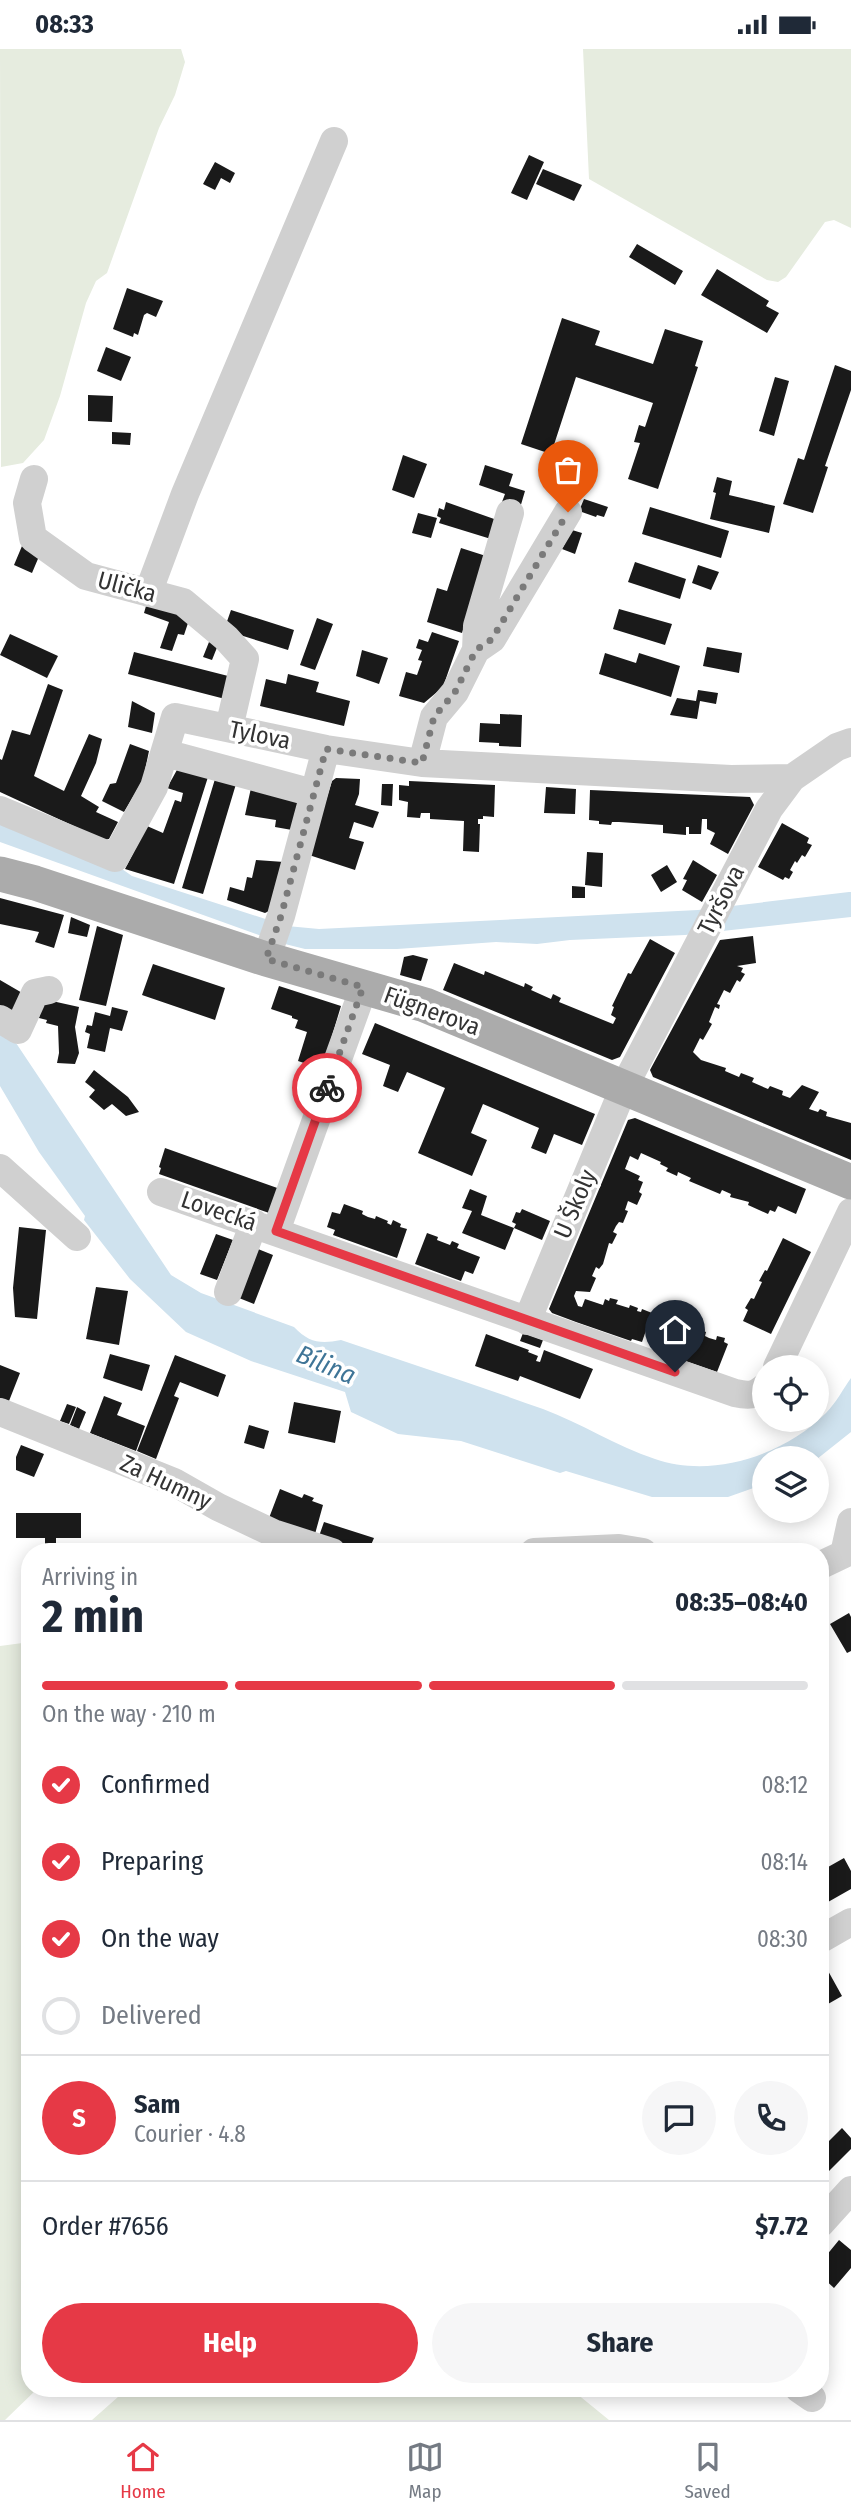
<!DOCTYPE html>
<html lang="en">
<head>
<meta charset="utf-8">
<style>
	:root { --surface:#fff; --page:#f6f6f7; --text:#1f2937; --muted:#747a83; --line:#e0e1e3; --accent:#e63946 }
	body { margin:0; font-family:"Fira Sans Condensed",sans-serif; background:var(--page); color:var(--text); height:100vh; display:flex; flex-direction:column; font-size:26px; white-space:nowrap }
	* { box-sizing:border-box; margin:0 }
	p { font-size:23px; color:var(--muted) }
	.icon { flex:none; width:38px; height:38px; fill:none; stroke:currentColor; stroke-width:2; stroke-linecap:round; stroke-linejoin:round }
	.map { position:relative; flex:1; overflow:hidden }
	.sheet { position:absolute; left:21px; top:1494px; width:808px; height:854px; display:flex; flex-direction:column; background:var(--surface); border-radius:28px; box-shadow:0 4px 18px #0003 }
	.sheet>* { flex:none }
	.buttons { position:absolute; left:752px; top:1306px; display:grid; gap:14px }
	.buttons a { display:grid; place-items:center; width:77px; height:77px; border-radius:50%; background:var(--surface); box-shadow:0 4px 18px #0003; font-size:35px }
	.pin { position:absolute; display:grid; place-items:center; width:60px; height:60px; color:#fff; margin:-72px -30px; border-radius:50% 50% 50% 0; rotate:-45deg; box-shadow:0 0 7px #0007 }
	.pin .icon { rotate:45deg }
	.courier { position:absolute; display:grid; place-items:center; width:70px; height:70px; margin:-35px; border:5px solid #e63946; border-radius:50%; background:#fff; color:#222; box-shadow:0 2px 9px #0007 }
	.summary em { font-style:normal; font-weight:700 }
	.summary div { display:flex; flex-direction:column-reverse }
	.summary { display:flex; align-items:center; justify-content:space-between; height:119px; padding:0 21px }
	h1 { font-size:46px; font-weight:700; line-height:52px }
	.bar { display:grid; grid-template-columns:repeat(4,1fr); gap:10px 7px; align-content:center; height:84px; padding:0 21px }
	.bar i { height:9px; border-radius:5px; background:var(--line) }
	.bar .on { background:var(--accent) }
	.bar p { grid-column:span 4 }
	.line { display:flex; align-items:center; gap:18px; padding:0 21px; border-top:2px solid var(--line) }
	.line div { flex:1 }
	.round { display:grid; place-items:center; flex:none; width:74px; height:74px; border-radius:37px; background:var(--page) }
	ol { padding:0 21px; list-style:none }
	li { display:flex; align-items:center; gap:21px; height:77px }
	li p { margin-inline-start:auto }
	li .icon { padding:7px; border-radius:50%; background:var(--accent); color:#fff; stroke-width:4 }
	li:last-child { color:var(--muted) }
	li i { width:38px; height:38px; border:4px solid var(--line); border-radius:50% }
	.cta { display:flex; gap:14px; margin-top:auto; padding:14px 21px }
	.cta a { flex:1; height:80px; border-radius:42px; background:var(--accent); color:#fff; font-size:28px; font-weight:700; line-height:80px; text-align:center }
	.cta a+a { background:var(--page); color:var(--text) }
	.status { display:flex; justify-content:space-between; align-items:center; height:49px; padding:0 35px; background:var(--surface); direction:ltr }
	.status svg { height:19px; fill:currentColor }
	.tab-bar { display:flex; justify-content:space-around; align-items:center; height:98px; border-top:2px solid var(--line); background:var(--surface); font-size:19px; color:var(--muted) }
	.tab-bar a { display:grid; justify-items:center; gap:4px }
	.tab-bar .on { color:var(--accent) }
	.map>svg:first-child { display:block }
</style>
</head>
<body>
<div class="status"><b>08:33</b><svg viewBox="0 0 49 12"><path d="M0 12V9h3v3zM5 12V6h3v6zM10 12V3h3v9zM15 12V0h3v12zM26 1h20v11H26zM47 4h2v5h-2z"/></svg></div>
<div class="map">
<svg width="851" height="2371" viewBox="0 0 851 2371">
	<rect width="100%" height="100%" fill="#fff"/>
	<path fill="#e6ecdf" d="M0,0H181L185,13L175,46L159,79L107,224L96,232L86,254L60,347L44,391L23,414L1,418Z
		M583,0H851V179L834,171L825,173L786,228L778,233L767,231L589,130Z
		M30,1593V2340H37L5,2371H0V1597Z
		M127,2340H571L609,2371H92Z"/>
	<path fill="#cfe2ee" d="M0,774L122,820L132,827L287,877L319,880L698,861L849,843H851V868L685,886L570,891L537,895L496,893L397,900H305L281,894L0,793Z
		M0,979L12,988L171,1226L201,1244L294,1278C309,1294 321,1295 341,1291C408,1314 476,1336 543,1360C581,1374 616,1397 655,1410C713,1430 784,1406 826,1364C836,1354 843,1340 851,1329V1383L817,1410L765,1409V1435L728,1448H652L566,1422L560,1424L461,1392L398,1385L351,1363L345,1343L251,1312L186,1283L130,1230L84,1171L85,1167L39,1103L0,1037Z"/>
	<path fill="#1a1a1a" d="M529,106L544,113L527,151L511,144Z
		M215,113L235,124L230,134L221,129L215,141L203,135Z
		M543,120L582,136L574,152L536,135Z
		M637,195L683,222L675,236L629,208Z
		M717,220L769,252L766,257L779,264L767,284L701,246Z
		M127,239L163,252L156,268L147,264L144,266L138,286L134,284L133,288L113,280Z
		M562,269L600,282L595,296L653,315L665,280L703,292L695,317L698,318L658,440L628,430L640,394L634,393L639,376L645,378L653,354L576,328L551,405L521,395Z
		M106,298L131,308L121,332L97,322Z
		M835,316L851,322V341L825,417L828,418L813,464L783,455L798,409L804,411Z
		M775,328L789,332L774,387L759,382Z
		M88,346L113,347L112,373L88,372Z
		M112,383L131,384L130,396L112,395Z
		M403,406L427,415L414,449L392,441Z
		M485,416L513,425L509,437L525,442L520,459L502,453L505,445L479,436Z
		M717,428L732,432L729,446L775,457L769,484L710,470L716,444L713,443Z
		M584,450L608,458L604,468L597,466L596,468L579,462Z
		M446,453L497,471L491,490L439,474L441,469L437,467L439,459L444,461Z
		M650,458L729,482L721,509L642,485Z
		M418,464L437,469L431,489L412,484Z
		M572,481L582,484L575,505L562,500Z
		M22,497L40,505L32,524L14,516Z
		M461,499L486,507L462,584L427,573L437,539L447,542Z
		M635,513L686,530L680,550L628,533Z
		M698,516L719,523L711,541L692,534Z
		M148,550L190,568L184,586L178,585L172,602L160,599L169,573L144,564Z
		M619,560L672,575L665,596L613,580Z
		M231,561L294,581L288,601L224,581Z
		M317,569L333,575L315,621L300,616Z
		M432,583L459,592L443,638L424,654L399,647L406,623L417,626L422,612L418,611L422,601L416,599L419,590L428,593Z
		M10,585L58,607L47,629L0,606Z
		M209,593L218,596L212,611L203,608Z
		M707,598L742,604L739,624L703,617Z
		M362,601L388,609L379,635L356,627Z
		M134,603L236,629L229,651L128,625Z
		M605,604L636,614L639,604L680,617L671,648L599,625Z
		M288,625L319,633L316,643L350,652L344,677L260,657L266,630L286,635Z
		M48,635L63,641L34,727L64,742L89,685L102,690L96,714L81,747L99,758L96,763L118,773L109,790L104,791L0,743V710L2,711L12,681L30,686Z
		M698,641L718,644L716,655L700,652L697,670L670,666L677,649L696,652Z
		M132,652L155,664L152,684L128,678Z
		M500,665L522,666L521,698L499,697V694L479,693L480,674L500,675Z
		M130,695L149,702L143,731L124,763L102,752L110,735L116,734Z
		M178,719L208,728L174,835L125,820L147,777L163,784L175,751L181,753L183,744L167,739Z
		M336,729L360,730L359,745L355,756L379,763L373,779L354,773L349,789L364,793L355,821L309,806L332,732Z
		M215,730L236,735L203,845L182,839Z
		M409,732L495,736L494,768L483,767V770H478V775H480L479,803L463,802L464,772L430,770V764H421L420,769L407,768L408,753L399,751V736L409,737Z
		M382,735H393L392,757L381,756Z
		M546,738L576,740L575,765L544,764Z
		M251,739L299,751L292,781L275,778L276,771L245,766Z
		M590,741L750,748L754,756L728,805L710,795L715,784L707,780V770H702L701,785H689V778H686V786L663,784V776L619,773H612L611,776L599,775V772L589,771Z
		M782,774L809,789L807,794L812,796L805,808L802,806L797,814L795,812L790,821L793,823L789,830L785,828L783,831L758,818Z
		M587,803L603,804L602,838L585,836Z
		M256,811L284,813L271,861L265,864L227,851L230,838L244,842L247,828L252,829Z
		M693,811L717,826L702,853L682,841L687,831L683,830Z
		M667,816L677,833L661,843L651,826Z
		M572,837L585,838V849H572Z
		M0,849L64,866L54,899L35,893L39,883L0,875Z
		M71,868L90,876L87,888L68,884Z
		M97,877L123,886L106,957L79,951Z
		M753,887L756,914L737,917L743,919L741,923L745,925L740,933L737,931L730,944L724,941L717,955L720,956L719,960L715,958L709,973L712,975L703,991L700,989L693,1003L701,1011L726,1019L725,1022L739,1028L741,1024L754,1029L752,1033L768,1040L770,1037L783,1042L782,1046L790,1049L802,1036L819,1043L809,1060L818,1063L820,1060L827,1063L826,1067L851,1074V1111L653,1028L650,1021L720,891Z
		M650,890L675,904L620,1008L612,1011L443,941L454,914L484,926L485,922L524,938L525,934L533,938L531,941L551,950L553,945L561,949L559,953L613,975L616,969L611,966L614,958L612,957L628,924L631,925Z
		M413,906L428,910L421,932L400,926L404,908Z
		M153,915L225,939L215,971L142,946Z
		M0,931L24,945L13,967L0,960Z
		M279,937L341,957L322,1020L298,1012L307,983L295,979L298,971L292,969V967L271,960Z
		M43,950L79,958L75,978L79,1004L75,1015L57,1014L59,1004L58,977L46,974L47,971L39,969Z
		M112,958L128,962L122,982L110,979L105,1003L87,999L90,985L85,983L87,976L92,977L95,963L110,967Z
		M375,974L595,1065L582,1096L554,1085L546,1105L531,1099L539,1079L483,1055L471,1084L487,1091L472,1127L418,1104L445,1039L407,1023L398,1043L383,1037L390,1016L362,1005Z
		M94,1021L128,1048L139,1063L126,1067L112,1055L104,1061L89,1048L95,1041L85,1033Z
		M635,1069L806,1140L796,1165L778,1157L775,1163L770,1161L768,1165L748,1156L749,1153L730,1148L731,1145L722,1141L720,1145L689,1132L691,1129L678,1123L677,1127L666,1122L668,1119L660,1115L661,1113L641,1104L638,1111L630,1107L625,1120L640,1127L638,1131L643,1133L639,1143L642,1145L637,1156L628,1152L625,1161L628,1162L623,1174L619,1173L616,1177L613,1183L617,1185L612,1195L609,1194L603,1215L599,1220L596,1218L592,1227L596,1229L590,1243L576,1242L574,1247L578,1257L582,1258L585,1250L603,1256L605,1250L609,1252L610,1249L618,1251L616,1255L629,1259L630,1256L638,1259L637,1262L641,1263L642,1260L652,1264L642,1293L632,1290L631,1292L576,1273L552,1264L549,1260L628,1071Z
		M165,1099L283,1141L272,1165L159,1125L161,1119L159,1118Z
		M470,1140L487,1147L481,1166L514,1179L505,1201L462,1184L472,1162L462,1159Z
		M344,1155L363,1162L362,1165L368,1168L375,1170L376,1167L388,1172L387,1174L391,1176L393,1171L401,1175L400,1178L407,1180L397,1209L333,1186L335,1181L327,1178L332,1163L340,1165Z
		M522,1160L550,1172L542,1191L514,1179L516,1175L512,1173L516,1163L520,1164Z
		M19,1178L46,1181L37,1270L15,1268L13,1239Z
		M427,1184L438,1188L437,1191L450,1196L452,1192L459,1195L457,1199L480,1208L473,1225L465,1222L461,1232L415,1215Z
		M216,1185L233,1191L217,1231L200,1225Z
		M783,1189L811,1203L771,1285L743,1272L748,1261L745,1259L751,1249L754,1250L762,1233L759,1232L765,1221L767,1222Z
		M258,1200L273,1206L254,1255L239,1249Z
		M96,1238L128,1242L119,1296L86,1290Z
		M677,1273L685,1276L683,1280L697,1284L699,1280L706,1283L705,1287L709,1289L716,1291L717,1287L725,1289L724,1293L728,1295L717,1323L662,1304L663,1301L654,1298L660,1282L668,1285L672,1276L675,1277Z
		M523,1284L543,1291L540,1299L520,1292Z
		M486,1285L529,1301L528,1303L538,1307L536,1312L540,1313L544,1301L593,1320L580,1350L520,1327L518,1332L475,1317Z
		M110,1305L150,1316L142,1342L103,1329Z
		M175,1306L226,1326L218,1348L180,1333L174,1347L179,1349L156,1410L137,1402Z
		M0,1316L20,1324L9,1352L0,1349Z
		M104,1347L122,1354L117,1366L145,1377L136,1402L90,1384Z
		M294,1353L341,1362L335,1394L288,1384Z
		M67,1355L76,1358L69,1375L60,1372Z
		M77,1358L86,1363L79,1380L70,1376Z
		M249,1376L269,1382L264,1400L244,1394Z
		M21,1396L44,1405L34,1428L16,1421V1408Z
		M280,1440L302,1449L304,1445L314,1449L312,1452L323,1456L315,1485L269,1469Z
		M16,1464H81V1489H56V1496H45V1489H16Z
		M324,1473L374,1489L368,1503H359L318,1490Z
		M849,1564L851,1568V1602L847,1604L830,1575Z
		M844,1809L851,1822V1840L821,1857V1822Z
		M827,1920L842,1947L821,1959V1924Z
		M842,2079L851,2089V2100L828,2123L821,2116V2100Z
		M839,2191L851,2201V2219L834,2239L821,2227V2213Z"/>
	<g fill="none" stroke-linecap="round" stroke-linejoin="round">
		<path stroke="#d0d0d0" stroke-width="28" d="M34,430L27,454L33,489L86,527L183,553L226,589L245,610L229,679
			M148,544L185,445L334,92
			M476,601L477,577L510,464
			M165,704L313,744
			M422,714L434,668L455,643L476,601L492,590L568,463
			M0,761L115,809L154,738L175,668L326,700L422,714L731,730L792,729
			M266,910L281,867L326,700
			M0,970L18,981L35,944L49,941
			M0,1119L77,1188
			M161,1143L735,1344C748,1347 755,1347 765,1338
			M276,1182L364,938
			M228,1243L254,1174
			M527,1272L624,1038L769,760L792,729L837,698L851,693
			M777,1318L851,1163
			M0,1363L174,1433L218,1458L273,1484L332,1503
			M534,1503L619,1499L643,1503
			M821,1516L844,1505L851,1473
			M821,1890L851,1873
			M821,2174L851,2141
			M799,2340L812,2349"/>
		<path stroke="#ababab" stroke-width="35" d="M0,825L35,834L266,910L425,956L851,1133"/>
	</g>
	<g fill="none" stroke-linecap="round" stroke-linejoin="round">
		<path stroke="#7a7a7a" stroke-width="7" stroke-dasharray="0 12.6" d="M327,1039L363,938L266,910L281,867L326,700L422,714L434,668L455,643L476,601L492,590L568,463"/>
		<path stroke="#e63946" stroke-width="9" d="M327,1039L276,1182L675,1323"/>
	</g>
	<g text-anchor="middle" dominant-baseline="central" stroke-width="7" stroke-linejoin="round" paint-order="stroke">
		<g font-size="24" fill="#333" stroke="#fff">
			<text transform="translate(127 538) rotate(15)">Ulička</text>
			<text transform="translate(260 686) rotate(12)">Tylova</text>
			<text transform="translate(721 851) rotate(-63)">Tyršova</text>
			<text transform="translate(432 962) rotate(20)">Fügnerova</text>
			<text transform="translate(575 1155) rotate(-67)">U Školy</text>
			<text transform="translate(219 1162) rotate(19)">Lovecká</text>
			<text transform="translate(166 1433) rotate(25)">Za Humny</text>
		</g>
		<g font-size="26" font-style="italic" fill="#3f7597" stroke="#fff">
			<text transform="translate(326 1316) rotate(23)">Bílina</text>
		</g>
	</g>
</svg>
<div class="buttons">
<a><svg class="icon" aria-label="locate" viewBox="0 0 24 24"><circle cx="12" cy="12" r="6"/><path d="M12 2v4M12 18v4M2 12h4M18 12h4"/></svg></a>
<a><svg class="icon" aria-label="layers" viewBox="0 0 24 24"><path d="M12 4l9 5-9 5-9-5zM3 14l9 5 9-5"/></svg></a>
</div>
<div class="pin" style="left:568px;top:463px;background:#ea580c"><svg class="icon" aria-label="bag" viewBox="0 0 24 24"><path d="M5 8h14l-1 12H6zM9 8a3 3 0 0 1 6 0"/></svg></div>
<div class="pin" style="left:675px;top:1323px;background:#1f2937"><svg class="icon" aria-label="home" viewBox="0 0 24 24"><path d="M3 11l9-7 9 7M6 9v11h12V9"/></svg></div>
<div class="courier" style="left:327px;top:1039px"><svg class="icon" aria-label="bike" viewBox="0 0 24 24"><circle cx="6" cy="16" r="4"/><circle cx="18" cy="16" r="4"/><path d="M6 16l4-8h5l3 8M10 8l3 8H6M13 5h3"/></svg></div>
<section class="sheet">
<div class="summary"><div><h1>2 min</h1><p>Arriving in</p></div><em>08:35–08:40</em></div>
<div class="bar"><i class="on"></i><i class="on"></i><i class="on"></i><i></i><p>On the way · 210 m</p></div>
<ol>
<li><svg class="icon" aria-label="check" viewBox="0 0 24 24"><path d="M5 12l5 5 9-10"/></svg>Confirmed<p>08:12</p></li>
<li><svg class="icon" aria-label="check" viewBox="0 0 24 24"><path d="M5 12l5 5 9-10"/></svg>Preparing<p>08:14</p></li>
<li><svg class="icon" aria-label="check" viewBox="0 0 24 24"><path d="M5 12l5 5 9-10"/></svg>On the way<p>08:30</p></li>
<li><i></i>Delivered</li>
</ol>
<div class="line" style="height:126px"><b class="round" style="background:var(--accent);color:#fff">S</b><div><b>Sam</b><p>Courier · 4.8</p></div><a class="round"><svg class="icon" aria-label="chat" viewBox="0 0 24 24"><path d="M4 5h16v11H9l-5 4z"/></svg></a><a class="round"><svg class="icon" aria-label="phone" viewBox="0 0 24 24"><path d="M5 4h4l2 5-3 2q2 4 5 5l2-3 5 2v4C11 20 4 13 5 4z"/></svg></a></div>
<div class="line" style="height:91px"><div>Order #7656</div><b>$7.72</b></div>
<div class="cta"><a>Help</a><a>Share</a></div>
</section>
</div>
<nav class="tab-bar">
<a class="on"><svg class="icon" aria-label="home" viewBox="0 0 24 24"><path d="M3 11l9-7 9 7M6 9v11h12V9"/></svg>Home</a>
<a><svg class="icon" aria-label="map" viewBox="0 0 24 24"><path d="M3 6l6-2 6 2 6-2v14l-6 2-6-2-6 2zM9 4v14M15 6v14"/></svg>Map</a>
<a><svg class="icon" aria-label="saved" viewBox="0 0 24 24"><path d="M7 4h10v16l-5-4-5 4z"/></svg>Saved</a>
</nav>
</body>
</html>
